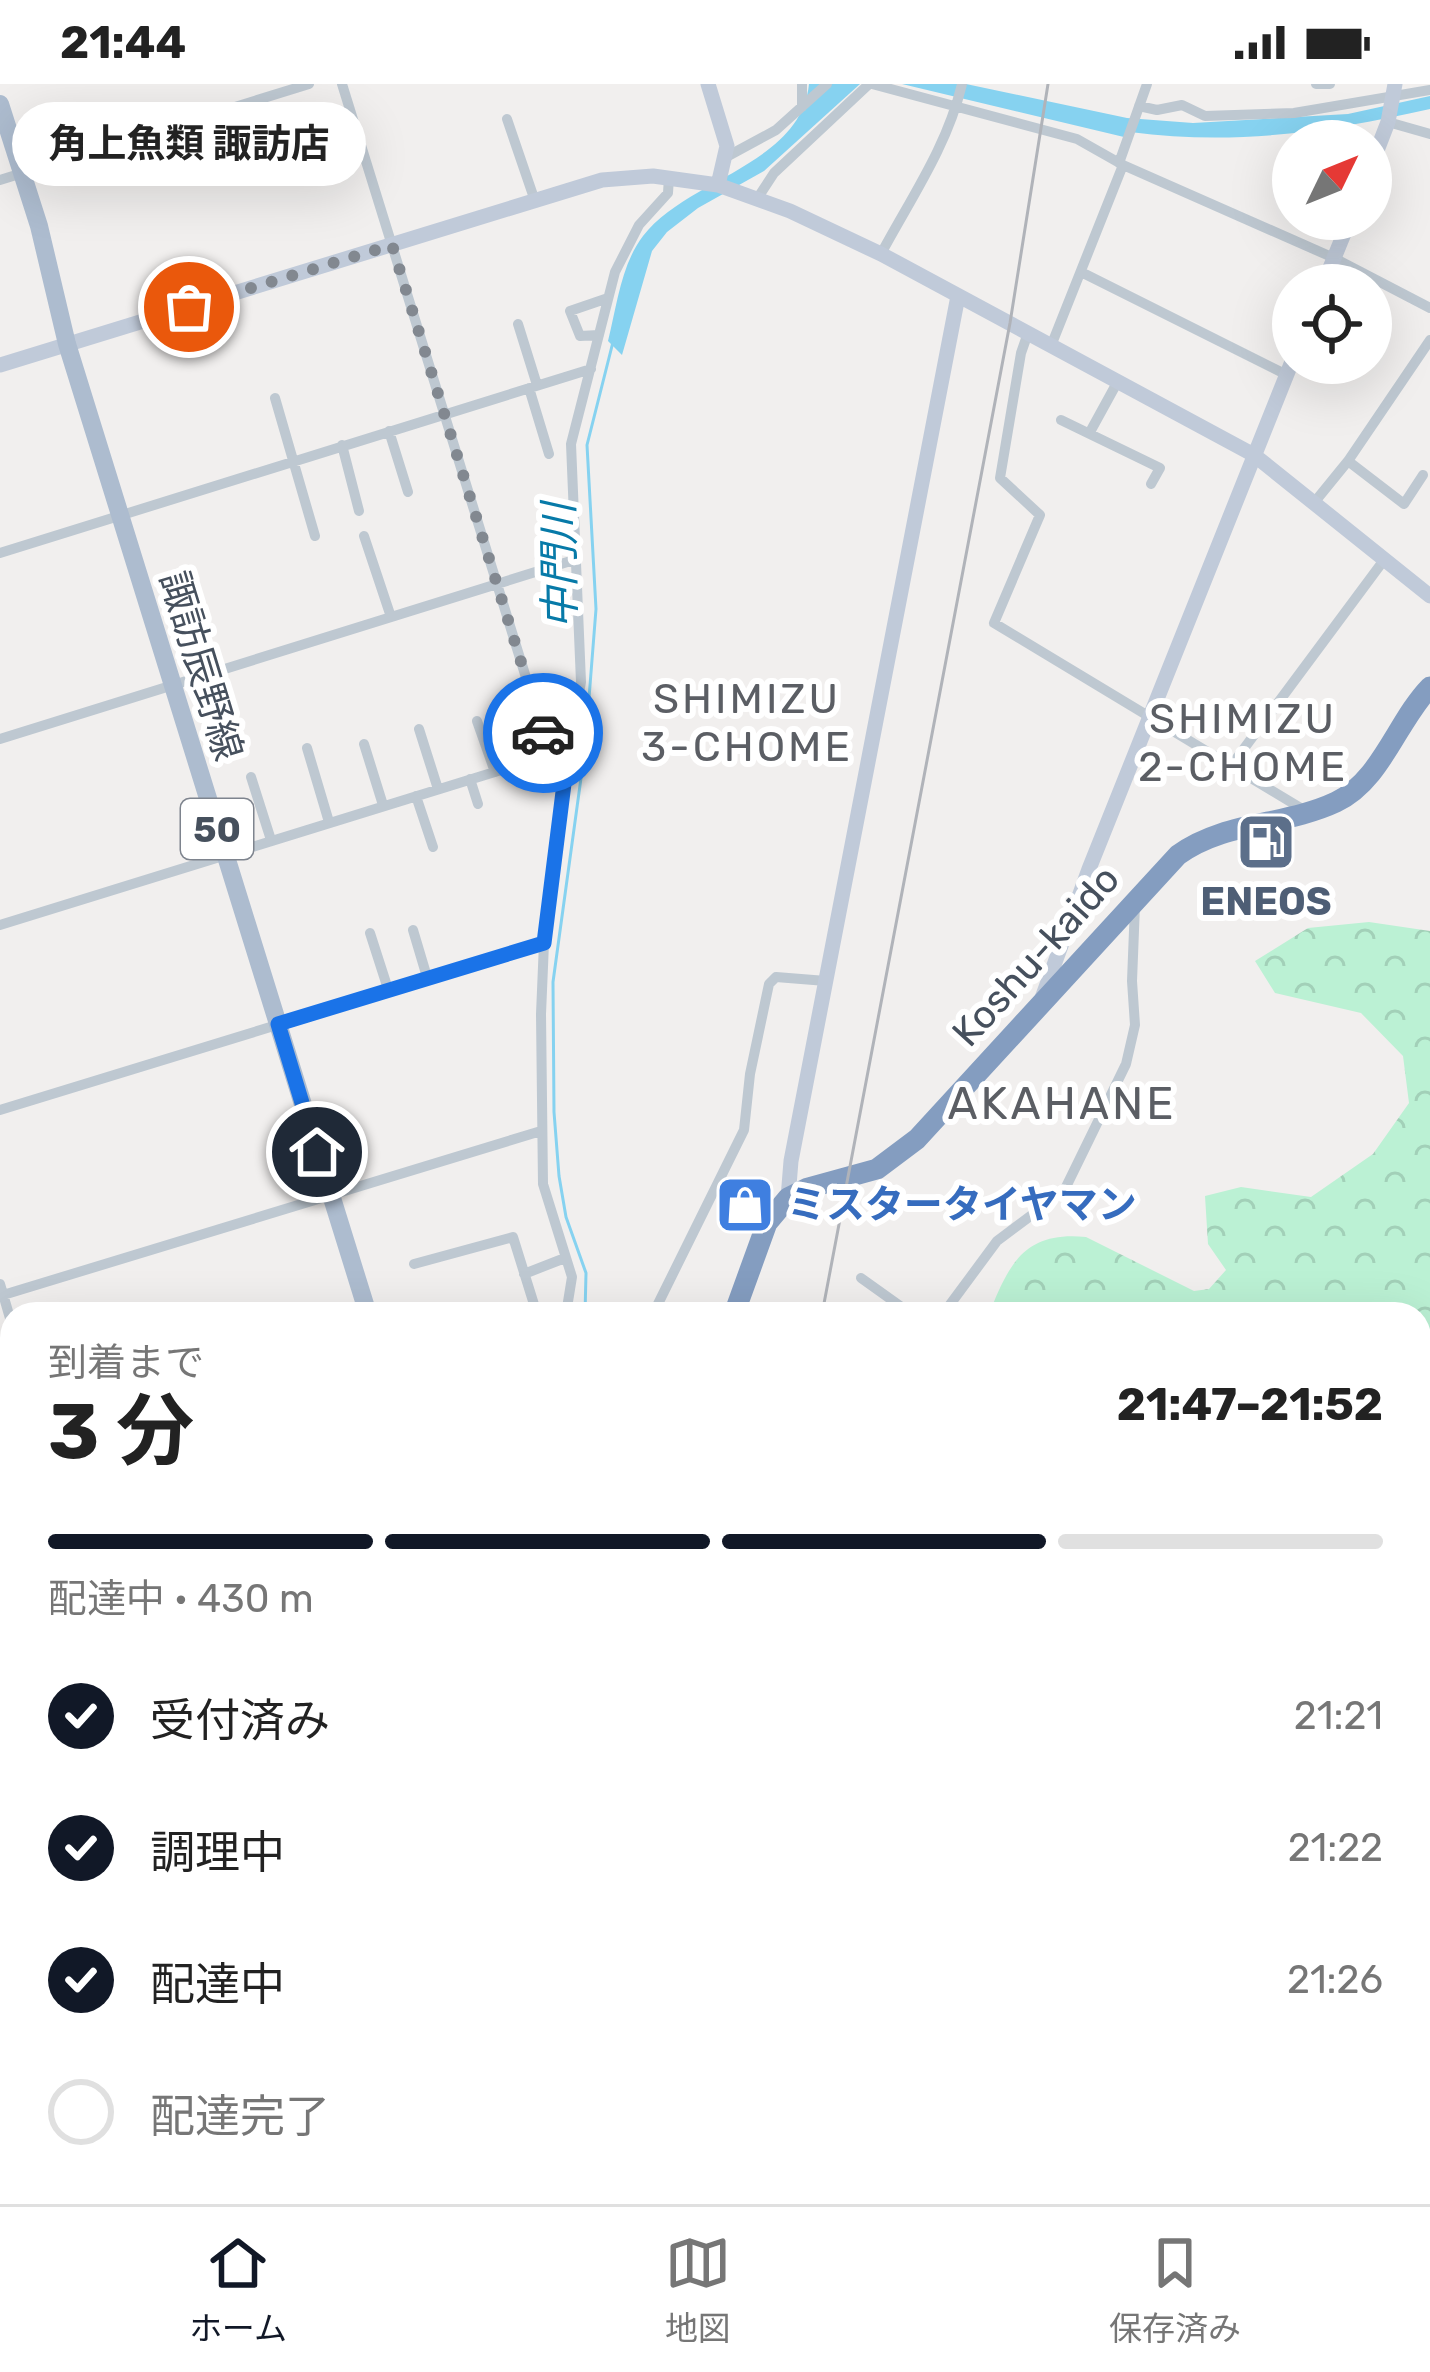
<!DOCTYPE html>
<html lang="ja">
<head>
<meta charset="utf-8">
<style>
	:root { --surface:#fff; --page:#f2f2f2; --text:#222; --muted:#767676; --line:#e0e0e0; --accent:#111827 }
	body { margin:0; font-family:Rubik,"Noto Sans JP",sans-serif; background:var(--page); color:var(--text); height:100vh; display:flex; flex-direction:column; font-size:45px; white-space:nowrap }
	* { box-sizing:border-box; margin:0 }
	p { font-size:39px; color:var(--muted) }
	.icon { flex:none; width:66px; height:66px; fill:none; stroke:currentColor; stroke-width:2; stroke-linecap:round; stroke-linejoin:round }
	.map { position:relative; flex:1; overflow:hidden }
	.drawer { position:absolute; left:0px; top:1218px; width:1431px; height:903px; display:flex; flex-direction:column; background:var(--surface); border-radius:36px 36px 0 0; box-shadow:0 12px 48px #0002 }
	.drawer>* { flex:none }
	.needle { width:78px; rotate:47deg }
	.fabs { position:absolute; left:1272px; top:36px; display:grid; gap:24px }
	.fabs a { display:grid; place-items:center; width:120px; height:120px; border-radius:50%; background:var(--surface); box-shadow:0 12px 48px #0002; font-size:60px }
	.pin { position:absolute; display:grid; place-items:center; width:102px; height:102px; color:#fff; margin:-51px; border:6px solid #fff; border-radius:50%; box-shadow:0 3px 12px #0007 }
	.courier { position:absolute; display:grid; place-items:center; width:120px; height:120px; margin:-60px; border:9px solid #1a73e8; border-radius:50%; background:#fff; color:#222; box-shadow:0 3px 15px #0007 }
	.bubble { position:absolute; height:84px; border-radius:42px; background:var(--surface); box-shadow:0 12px 48px #0002; font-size:39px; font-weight:700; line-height:84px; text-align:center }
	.overview em { font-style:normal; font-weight:700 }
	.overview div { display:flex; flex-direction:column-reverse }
	.overview { display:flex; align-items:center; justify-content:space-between; height:204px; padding:0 48px }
	h1 { font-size:78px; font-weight:700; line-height:90px }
	.bar { display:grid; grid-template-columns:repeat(4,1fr); gap:18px 12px; align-content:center; height:144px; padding:0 48px }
	.bar i { height:15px; border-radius:9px; background:var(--line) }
	.bar .current { background:var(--accent) }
	.bar p { grid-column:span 4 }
	ol { padding:0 48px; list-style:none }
	li { display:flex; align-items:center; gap:36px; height:132px }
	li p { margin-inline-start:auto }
	li .icon { padding:12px; border-radius:50%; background:var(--accent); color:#fff; stroke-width:4 }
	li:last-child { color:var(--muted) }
	li i { width:66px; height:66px; border:6px solid var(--line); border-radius:50% }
	.status { display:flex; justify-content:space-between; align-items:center; height:84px; padding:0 60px; background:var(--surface); direction:ltr }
	.status svg { height:33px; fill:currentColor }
	.menu { display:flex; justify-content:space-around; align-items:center; height:168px; border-top:3px solid var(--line); background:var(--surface); font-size:33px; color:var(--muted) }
	.menu a { display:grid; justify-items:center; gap:6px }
	.menu .current { color:var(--accent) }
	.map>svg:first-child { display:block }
</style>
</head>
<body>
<div class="status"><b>21:44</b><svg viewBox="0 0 49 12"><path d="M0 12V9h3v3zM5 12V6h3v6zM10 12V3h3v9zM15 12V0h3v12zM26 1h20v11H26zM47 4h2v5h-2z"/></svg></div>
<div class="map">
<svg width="1430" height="2120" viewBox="0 0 1430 2120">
	<defs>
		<pattern id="forest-crowns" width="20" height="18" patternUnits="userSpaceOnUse" patternTransform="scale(3)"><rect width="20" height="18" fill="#bbf1d4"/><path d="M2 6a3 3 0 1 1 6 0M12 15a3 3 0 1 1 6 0" fill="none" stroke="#a2d0b8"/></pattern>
	</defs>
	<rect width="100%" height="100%" fill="#f1efee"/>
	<path fill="url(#forest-crowns)" d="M1369,838L1430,847V2120H1283L1287,2116L1283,2109H1419V1230H989C1009,1180 1024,1147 1086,1153L1194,1207L1209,1205L1226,1186L1208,1160L1205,1112L1241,1103L1311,1113L1373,1070L1409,1019L1403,972L1361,929L1275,909L1255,877L1308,844Z
		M920,2109H981L1023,2120H899Z"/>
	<path fill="#86d2f0" d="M809,0H860L764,87L698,124L667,148L652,167L622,271L608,257C617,221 621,181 643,152C686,95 801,81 809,0Z
		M902,0H966L1127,34L1193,39L1348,30L1430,12V25C1326,48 1236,62 1130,48L1124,53Z"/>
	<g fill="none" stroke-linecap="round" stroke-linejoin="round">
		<path stroke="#86d2f0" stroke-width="3" d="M585,1230L586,1189L566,1133L559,1092L554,1028L553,898L585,665L596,525L587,361L613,258
			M0,1650L12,1692
			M48,2109V2120
			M553,2109L554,2120
			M129,2120L138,2109"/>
		<path stroke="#bec8d1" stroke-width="10" d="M342,0L550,671
			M872,0L1077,55L1123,81L1334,174L1430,224
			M1316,0H1330
			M1139,22L1157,26L1182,21L1205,32L1294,29L1430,6
			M802,23V0
			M507,35L535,117
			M1388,38L1430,50
			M728,72L776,46L827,0
			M1119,79L1147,0
			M0,96L309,0
			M757,115L774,89L869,0
			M881,170C911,114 947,63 962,0
			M1081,188L1287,291
			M518,240L537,301
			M1028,249L1021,269L1000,394L1040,431L994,539L1304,726
			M599,251L580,252L570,227L608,214
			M1051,262L1123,81
			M529,304L549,370
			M275,314L315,452
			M1061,336L1160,384L1151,400
			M389,347L408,408
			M1090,348L1118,297
			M342,361L359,427
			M1348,377L1404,420L1423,391
			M1313,420L1348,377L1430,256
			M364,452L391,533
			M0,469L591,285
			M477,637L495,688
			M419,645L438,705
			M0,655L577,475
			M364,660L383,721
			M307,664L329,738
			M1231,682L1384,476
			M251,693L271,756
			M470,695L478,720
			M416,712L433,763
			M0,841L553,670
			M413,846L427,893
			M370,849L388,905
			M0,1026L544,859
			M414,1180L513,1153L537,1230
			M524,1190L565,1174
			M861,1194L903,1224L900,1230
			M0,1200L12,1241
			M0,1212L541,1047
			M839,1225L847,1230
			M566,1230L572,1193L543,1100L541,930L544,859L568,668L581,598L571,360L615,188L639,141L668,109L669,93
			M653,1230L744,1046L750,990L769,900L776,893L826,897
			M943,1230L997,1157L1064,1107L1126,980L1135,941L1132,897L1135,821
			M0,1399L12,1395
			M0,1771L12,1767
			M0,1833L12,1881
			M440,2109L471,2120
			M823,2109L826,2120
			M103,2110L105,2109
			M665,2114L673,2120
			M727,2114L728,2109
			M10,2120L12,2060
			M30,2120L31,2109
			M243,2120L247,2109"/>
		<path stroke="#c0cad9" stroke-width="15" d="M708,0L727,62L718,101
			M1371,82L1388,38L1395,0
			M1323,201L1350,135
			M0,281L602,96L653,92L718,101L790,127L881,170L1254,371L1430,512
			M1042,914L1089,785L1293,275
			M788,1114L791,1077L958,212
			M0,2096L12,2097
			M66,2109L100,2120"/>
		<path stroke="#adbccf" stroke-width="18" d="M0,20L39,142L67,260L368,1230"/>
		<path stroke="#849dc0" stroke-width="21" d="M734,1230L767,1139L788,1114L808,1104L877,1085L917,1055L1178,771C1225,737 1285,742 1336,718C1381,697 1397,637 1430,603
			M591,2120L596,2109"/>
		<path stroke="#b0b3b9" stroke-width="3" d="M822,1230L1010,239L1048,0
			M654,2120L656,2109"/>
	</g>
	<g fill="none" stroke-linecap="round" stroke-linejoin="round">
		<path stroke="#828890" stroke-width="12" stroke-dasharray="0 21.6" d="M189,223L392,161L543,649"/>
		<path stroke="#1a73e8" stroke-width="15" d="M317,1068L278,940L544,859L568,668L550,671L543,649"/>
	</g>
	<defs>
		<g id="fuel-square" transform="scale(3)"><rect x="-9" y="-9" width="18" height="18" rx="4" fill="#5c6f8a" stroke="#fff"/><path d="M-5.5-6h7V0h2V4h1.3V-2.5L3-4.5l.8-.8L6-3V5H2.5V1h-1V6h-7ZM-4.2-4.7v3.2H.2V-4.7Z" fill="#fff"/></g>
		<g id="shop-square" transform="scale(3)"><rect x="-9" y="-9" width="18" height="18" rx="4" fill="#3f7fe0" stroke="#fff"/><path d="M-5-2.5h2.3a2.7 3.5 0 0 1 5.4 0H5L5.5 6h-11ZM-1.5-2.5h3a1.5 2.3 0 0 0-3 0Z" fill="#fff"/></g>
	</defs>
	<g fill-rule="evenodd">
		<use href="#fuel-square" x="1266" y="758"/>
		<use href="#shop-square" x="745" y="1121"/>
	</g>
	<g text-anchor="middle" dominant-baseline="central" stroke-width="12" stroke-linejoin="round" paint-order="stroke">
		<rect fill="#fff" stroke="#7e848e" stroke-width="3" x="181" y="715" width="72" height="60" rx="9"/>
		<g font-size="36" font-weight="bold" fill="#46505d">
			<text x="217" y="745">50</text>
		</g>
		<g font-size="39" fill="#46505d" stroke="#fff">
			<text transform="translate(201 582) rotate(73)">諏訪辰野線</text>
			<text transform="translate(1036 872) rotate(-48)">Koshu-kaido</text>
		</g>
		<g font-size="39" font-weight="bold" fill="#4e5e75" stroke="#fff">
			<text x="1266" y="818">ENEOS</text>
		</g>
		<g font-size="39" font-weight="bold" fill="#366cbe" stroke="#fff" text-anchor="start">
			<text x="787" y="1121">ミスタータイヤマン</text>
		</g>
		<g font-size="42" font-style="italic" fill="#077aa8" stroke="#fff">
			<text transform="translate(560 482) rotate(-91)">中門川</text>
		</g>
		<g font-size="42" letter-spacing="3" fill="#5b5e64" stroke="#fff">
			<text x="747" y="615">SHIMIZU<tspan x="747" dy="48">3-CHOME</tspan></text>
			<text x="1243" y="635">SHIMIZU<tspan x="1243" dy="48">2-CHOME</tspan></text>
		</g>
		<g font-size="45" letter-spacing="3" fill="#5b5e64" stroke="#fff">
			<text x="1062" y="1019">AKAHANE</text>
		</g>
	</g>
</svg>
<div class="fabs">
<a><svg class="needle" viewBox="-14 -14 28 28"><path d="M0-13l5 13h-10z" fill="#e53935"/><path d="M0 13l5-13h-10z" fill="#767676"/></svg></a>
<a><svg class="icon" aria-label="locate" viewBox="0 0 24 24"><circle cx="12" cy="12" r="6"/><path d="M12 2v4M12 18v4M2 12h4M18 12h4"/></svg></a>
</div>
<div class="pin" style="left:189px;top:223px;background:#ea580c"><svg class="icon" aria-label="bag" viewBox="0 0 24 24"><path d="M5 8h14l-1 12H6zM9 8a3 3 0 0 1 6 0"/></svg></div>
<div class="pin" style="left:317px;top:1068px;background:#1f2937"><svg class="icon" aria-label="home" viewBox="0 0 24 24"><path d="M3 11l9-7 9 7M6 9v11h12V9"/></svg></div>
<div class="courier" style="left:543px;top:649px"><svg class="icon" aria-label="car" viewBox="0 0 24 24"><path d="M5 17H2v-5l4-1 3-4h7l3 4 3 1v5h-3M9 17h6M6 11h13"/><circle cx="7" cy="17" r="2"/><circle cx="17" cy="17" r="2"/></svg></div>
<div class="bubble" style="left:12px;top:18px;width:354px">角上魚類 諏訪店</div>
<section class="drawer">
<div class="overview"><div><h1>3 分</h1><p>到着まで</p></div><em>21:47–21:52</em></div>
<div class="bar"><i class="current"></i><i class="current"></i><i class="current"></i><i></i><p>配達中 · 430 m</p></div>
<ol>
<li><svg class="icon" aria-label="check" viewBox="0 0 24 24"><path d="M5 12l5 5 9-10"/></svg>受付済み<p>21:21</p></li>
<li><svg class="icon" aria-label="check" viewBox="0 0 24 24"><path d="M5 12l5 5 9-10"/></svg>調理中<p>21:22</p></li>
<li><svg class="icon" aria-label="check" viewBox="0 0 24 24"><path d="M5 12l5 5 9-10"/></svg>配達中<p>21:26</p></li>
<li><i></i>配達完了</li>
</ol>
</section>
</div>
<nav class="menu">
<a class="current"><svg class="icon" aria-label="home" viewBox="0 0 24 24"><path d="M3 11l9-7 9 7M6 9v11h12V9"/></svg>ホーム</a>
<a><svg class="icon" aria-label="map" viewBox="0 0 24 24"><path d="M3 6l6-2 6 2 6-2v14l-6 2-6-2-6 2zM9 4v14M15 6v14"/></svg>地図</a>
<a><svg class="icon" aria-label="saved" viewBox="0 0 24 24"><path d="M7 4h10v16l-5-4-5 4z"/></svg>保存済み</a>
</nav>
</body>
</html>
